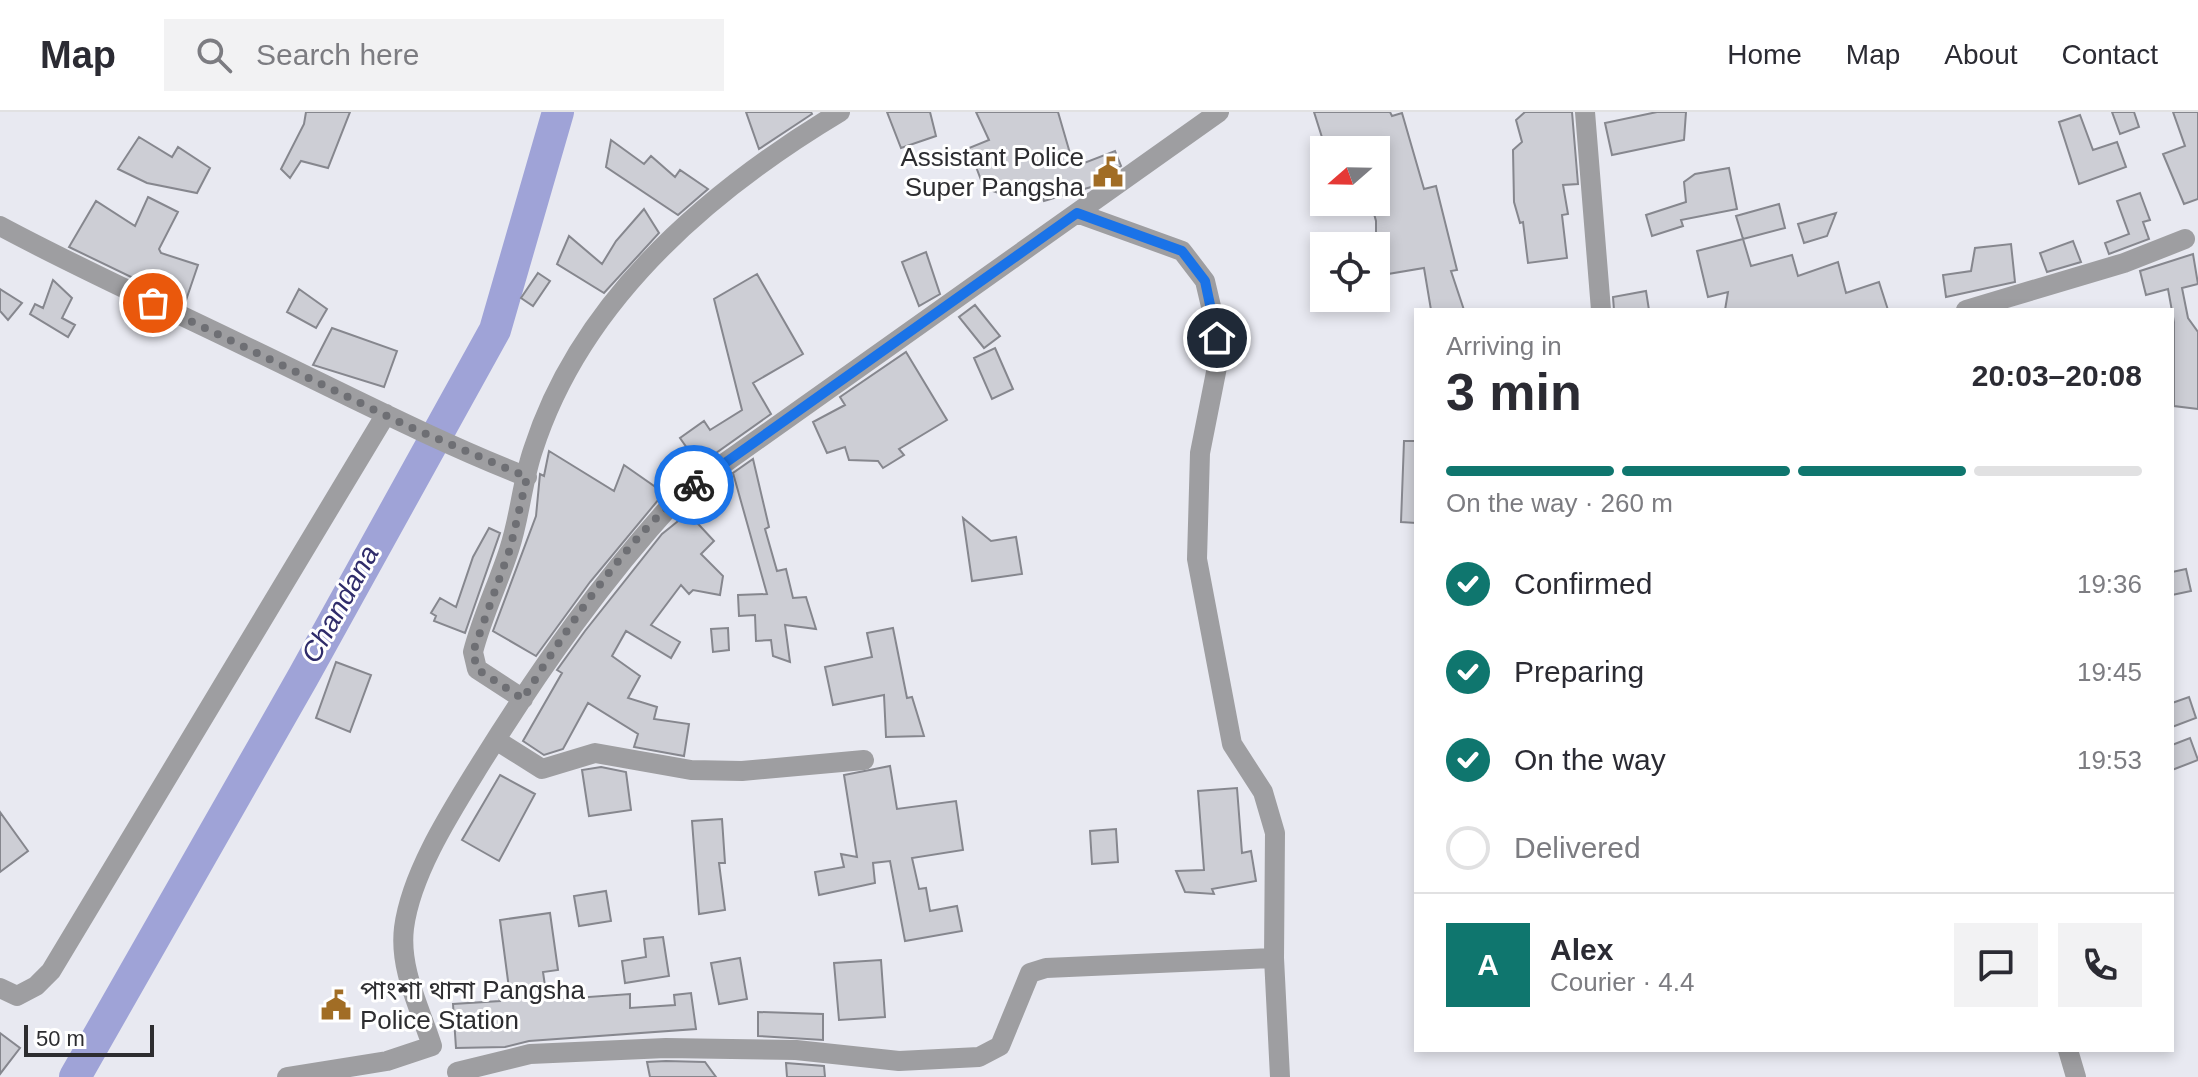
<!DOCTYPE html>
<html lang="en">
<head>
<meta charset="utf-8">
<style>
	:root { --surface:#fff; --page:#f2f2f3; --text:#2b2b33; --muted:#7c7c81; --line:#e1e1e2; --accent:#0f766e }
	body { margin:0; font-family:Helvetica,"Noto Sans Bengali",sans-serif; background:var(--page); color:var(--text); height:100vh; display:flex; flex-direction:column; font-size:30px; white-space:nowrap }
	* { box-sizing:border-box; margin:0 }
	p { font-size:26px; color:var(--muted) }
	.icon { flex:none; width:44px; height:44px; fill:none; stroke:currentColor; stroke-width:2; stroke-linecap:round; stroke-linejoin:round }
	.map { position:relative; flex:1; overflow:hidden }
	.details { position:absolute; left:1414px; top:196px; width:760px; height:744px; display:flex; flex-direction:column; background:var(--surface); border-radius:0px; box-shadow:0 4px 12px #0003 }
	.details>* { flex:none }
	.needle { width:52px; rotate:250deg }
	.tools { position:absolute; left:1310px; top:24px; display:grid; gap:16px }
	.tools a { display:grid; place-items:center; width:80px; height:80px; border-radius:0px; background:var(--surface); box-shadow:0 4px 12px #0003; font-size:40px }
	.scale { position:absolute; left:24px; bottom:20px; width:130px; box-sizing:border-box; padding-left:8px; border:4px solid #2d2d30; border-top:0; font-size:22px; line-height:28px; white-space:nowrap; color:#2d2d30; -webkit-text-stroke:6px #fff; paint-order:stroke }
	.pin { position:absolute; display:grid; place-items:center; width:68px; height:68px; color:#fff; margin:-34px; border:4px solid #fff; border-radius:50%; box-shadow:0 2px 8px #0007 }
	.courier { position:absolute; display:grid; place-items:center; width:80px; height:80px; margin:-40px; border:6px solid #1a73e8; border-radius:50%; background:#fff; color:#222; box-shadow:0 2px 10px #0007 }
	.headline em { font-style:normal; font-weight:800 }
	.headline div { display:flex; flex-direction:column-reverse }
	.headline { display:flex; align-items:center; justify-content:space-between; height:136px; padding:0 32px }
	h1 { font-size:52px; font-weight:800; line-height:60px }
	.bar { display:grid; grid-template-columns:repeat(4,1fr); gap:12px 8px; align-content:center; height:96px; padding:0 32px }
	.bar i { height:10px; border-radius:6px; background:var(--line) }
	.bar .active { background:var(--accent) }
	.bar p { grid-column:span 4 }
	.line { display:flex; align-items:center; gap:20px; padding:0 32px; border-top:2px solid var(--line) }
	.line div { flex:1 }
	.round { display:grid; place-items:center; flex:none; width:84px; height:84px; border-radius:0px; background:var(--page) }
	ol { padding:0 32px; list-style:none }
	li { display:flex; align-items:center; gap:24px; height:88px }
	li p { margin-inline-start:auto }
	li .icon { padding:8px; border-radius:50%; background:var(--accent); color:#fff; stroke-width:4 }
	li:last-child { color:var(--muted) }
	li i { width:44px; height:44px; border:4px solid var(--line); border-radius:50% }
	header { display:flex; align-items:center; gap:48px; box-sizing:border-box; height:112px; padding:0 40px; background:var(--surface); border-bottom:2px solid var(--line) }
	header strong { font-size:38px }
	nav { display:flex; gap:44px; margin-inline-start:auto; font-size:28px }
	.search { width:560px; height:72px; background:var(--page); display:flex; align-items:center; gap:20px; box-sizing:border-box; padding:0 28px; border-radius:0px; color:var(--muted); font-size:30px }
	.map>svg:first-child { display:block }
</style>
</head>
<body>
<header>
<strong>Map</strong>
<div class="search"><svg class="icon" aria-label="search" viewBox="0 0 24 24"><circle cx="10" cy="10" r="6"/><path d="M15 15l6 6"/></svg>Search here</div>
<nav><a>Home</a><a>Map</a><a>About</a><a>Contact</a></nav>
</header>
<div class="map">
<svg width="2198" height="965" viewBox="0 0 2198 965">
	<rect width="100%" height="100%" fill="#e8e9f1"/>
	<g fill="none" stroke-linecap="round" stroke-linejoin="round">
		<path stroke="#9fa3d7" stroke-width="32" d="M75,965L303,565L495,218L558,0"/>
	</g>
	<path fill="#cdced5" stroke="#86878e" stroke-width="2" d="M306,0H350L328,56L301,49L290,66L281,57L304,12Z
		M746,0H811L812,2L759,37Z
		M887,0H930L936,24L901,36Z
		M976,0H1058L1074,55L1115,39L1121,54L1091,75L1044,89L1039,72L1007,84L984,76L969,36L989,28Z
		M1314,0H1390L1392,4L1402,1L1424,77L1436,74L1457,158L1451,159L1464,198H1431L1424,156L1376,164V109L1371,91L1384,87L1376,67V38H1326Z
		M1525,0H1572L1578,72L1563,73L1568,102L1562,103L1567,146L1528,151L1523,110L1520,111L1514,90L1513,38L1522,30L1516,8Z
		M1657,0H1686L1684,28L1612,43L1605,11Z
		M2112,0H2134L2139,15L2120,22Z
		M2173,0H2198V87L2184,92L2163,42L2185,34Z
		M2080,3L2093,38L2117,30L2126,55L2079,72L2059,10Z
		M139,25L172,45L178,35L210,56L197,81L147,71L118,57Z
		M611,28L644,52L651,44L675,65L680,58L708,77L678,103L606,55Z
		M1729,56L1737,97L1681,108L1683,114L1652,124L1646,103L1686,90L1684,70L1695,62Z
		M2140,81L2150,108L2143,110L2149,127L2109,142L2105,131L2129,122L2117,89Z
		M148,85L178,100L159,137L161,141L198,153L185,191L69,135L96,89L135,114Z
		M1779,92L1785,116L1743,127L1736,104Z
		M644,97L659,121L604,181L557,152L569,124L602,152L616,129Z
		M1836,101L1827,124L1804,131L1798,112Z
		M1743,127L1751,154L1792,143L1798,164L1838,150L1846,181L1879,170L1888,198H1725L1728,180L1708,185L1697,139Z
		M2073,129L2081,150L2047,160L2040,141Z
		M2011,132L2015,170L1946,185L1943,163L1971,159L1975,136Z
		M926,140L940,182L919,194L902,150Z
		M2193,142L2198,172L2182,176L2188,206L2198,220V297L2174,294V210L2168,177L2146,183L2140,159Z
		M538,161L550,169L533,194L521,186Z
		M757,162L803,242L753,271L771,302L699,353L680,326L704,309L710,318L742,298L714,187Z
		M53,168L72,186L62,206L75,213L68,225L30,202L35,192L43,196Z
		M0,177L22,191L8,208L0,199Z
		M299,177L327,197L316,216L287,200Z
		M1646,179L1649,198H1614L1613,185Z
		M975,193L1000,224L984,236L959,205Z
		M332,216L397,239L384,275L313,253Z
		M995,236L1013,277L992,287L974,246Z
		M906,240L947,308L899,337L904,343L883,356L878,349L849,348L845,335L827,341L813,310L845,293L840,285Z
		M1404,329H1416V411L1401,410Z
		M549,339L614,379L624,353L664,381L590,470L536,544L493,519L536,404L540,362L544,364Z
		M753,347L769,415L765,417L777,459L786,457L793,486L806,485L816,517L785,513L790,550L773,544L771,528L756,529L755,503L739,504L738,483L767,482L733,361Z
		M688,401L714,429L701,442L723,464L720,483L693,478L689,482L681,473L651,513L680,530L671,546L626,519L612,544L640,564L628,586L657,595L654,607L689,612L684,644L634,635L638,622L588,591L563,637L544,643L523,629L562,561L557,558L585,519L662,422Z
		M963,406L991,429L1016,425L1022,462L972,469Z
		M489,416L500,421L465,521L434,509L436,504L431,501L440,486L456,495L473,445Z
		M2186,457L2191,479L2172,483V460Z
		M728,516L729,538L713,540L711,517Z
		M893,516L907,586L912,585L924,624L886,625L884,583L833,593L825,555L872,545L867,521Z
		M336,550L371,563L350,620L316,606Z
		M2189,585L2196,606L2172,615V591Z
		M2190,626L2198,648L2172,658V633Z
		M890,654L897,697L956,689L963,738L912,746L919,777L926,776L930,799L957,794L962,819L905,829L890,749L873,751L875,771L819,783L815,760L844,755L841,742L857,745L844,663Z
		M601,655L626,660L631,698L589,704L582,658Z
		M500,663L535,682L499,749L462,728Z
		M1237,676L1242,741L1251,739L1256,769L1212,777L1214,782L1185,780L1176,759L1204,758L1198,679Z
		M0,700L28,739L0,760Z
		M722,707L725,751H719L725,798L699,802L692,709Z
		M1116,717L1118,750L1092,752L1090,719Z
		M606,779L611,809L579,814L574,784Z
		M550,801L558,858L543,860L547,888L630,882V896L675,893L674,883L691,881L696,917L529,929L505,935L456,936L453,892L500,889L499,885L510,884L500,808Z
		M663,825L669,864L625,871L622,849L646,845L644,827Z
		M740,846L747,887L719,892L711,851Z
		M881,848L885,905L839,908L834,851Z
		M758,900L823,902V928L758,924Z
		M0,921L20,936L0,962Z
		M666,949L705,950L716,965H650L647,950Z
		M786,951L824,954L825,965H787Z"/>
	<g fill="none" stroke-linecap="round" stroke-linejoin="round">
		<path stroke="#9e9ea1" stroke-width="20" d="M1585,0L1601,198
			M1077,101L1182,139L1205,169L1214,207L1219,245L1200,341L1197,447L1232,632L1263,680L1275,721L1274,846L1280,965
			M0,114C82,158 167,196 251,237C343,281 433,328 527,365
			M1966,198L2124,151L2185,127
			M523,587L477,557L473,540C482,505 498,472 509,438C520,405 522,370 533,338C581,188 710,78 840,0
			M496,628L542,657L595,641L691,658L742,659L864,648
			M0,876L17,884L36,874L51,859L386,302
			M2068,938L2076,965
			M457,960L530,942L666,936L796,938L899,949L979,945L1000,934L1030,861L1046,856L1274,846
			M287,965L387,949L432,934C420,896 399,857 404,816C411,761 452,698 481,651C541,555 604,465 681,382L1219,0"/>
	</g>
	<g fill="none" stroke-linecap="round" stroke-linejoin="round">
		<path stroke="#6e6f74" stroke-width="8" stroke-dasharray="0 14.4" d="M153,191L410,315L527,365L510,437L473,540L477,557L523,587C565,519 630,420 694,373"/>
		<path stroke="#1a73e8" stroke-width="10" d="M694,373L1077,101L1182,139L1205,169L1217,226"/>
	</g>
	<defs>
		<g id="civic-bare" transform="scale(2.4)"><path d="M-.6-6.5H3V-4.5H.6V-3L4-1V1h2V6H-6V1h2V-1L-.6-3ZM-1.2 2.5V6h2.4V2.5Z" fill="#a16d25" stroke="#fff" stroke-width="2.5" paint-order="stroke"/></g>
	</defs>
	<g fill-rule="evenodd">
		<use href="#civic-bare" x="1108" y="60"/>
		<use href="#civic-bare" x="336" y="893"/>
	</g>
	<g text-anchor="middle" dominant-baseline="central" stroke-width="6" stroke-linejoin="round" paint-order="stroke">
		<g font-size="26" fill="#2d2d30" stroke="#fff" text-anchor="end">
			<text x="1084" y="45">Assistant Police<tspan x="1084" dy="30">Super Pangsha</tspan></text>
			<text x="360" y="878" text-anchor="start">পাংশা থানা Pangsha<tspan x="360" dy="30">Police Station</tspan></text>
		</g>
		<g font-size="28" font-style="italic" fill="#2f2c6a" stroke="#fff">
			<text transform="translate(340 492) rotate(-61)">Chandana</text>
		</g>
	</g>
</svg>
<div class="tools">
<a><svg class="needle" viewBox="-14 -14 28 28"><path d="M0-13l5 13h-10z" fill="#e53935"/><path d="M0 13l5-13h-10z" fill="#7c7c81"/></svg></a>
<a><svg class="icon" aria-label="locate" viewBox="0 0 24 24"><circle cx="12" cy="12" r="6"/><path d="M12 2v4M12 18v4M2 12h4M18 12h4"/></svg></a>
</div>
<div class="scale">50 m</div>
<div class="pin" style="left:153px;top:191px;background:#ea580c"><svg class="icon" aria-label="bag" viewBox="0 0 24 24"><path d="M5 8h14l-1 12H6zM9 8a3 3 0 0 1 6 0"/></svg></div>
<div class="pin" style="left:1217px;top:226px;background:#1f2937"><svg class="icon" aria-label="home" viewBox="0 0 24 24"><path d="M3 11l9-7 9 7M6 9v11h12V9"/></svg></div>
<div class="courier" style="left:694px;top:373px"><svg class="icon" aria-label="bike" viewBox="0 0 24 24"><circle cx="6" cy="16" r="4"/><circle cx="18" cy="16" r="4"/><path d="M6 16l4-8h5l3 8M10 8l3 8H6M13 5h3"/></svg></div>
<section class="details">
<div class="headline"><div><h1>3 min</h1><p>Arriving in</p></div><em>20:03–20:08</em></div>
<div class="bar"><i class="active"></i><i class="active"></i><i class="active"></i><i></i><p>On the way · 260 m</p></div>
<ol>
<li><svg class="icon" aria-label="check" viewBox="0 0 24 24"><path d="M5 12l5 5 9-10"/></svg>Confirmed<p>19:36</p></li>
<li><svg class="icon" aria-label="check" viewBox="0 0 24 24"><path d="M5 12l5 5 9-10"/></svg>Preparing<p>19:45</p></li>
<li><svg class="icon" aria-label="check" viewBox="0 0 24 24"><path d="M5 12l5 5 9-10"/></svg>On the way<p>19:53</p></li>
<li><i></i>Delivered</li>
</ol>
<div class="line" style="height:144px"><b class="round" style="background:var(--accent);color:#fff">A</b><div><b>Alex</b><p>Courier · 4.4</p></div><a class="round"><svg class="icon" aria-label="chat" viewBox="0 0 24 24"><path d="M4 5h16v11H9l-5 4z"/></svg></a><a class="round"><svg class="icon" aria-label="phone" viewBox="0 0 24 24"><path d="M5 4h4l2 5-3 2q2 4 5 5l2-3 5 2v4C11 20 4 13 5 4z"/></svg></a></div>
</section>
</div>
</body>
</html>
